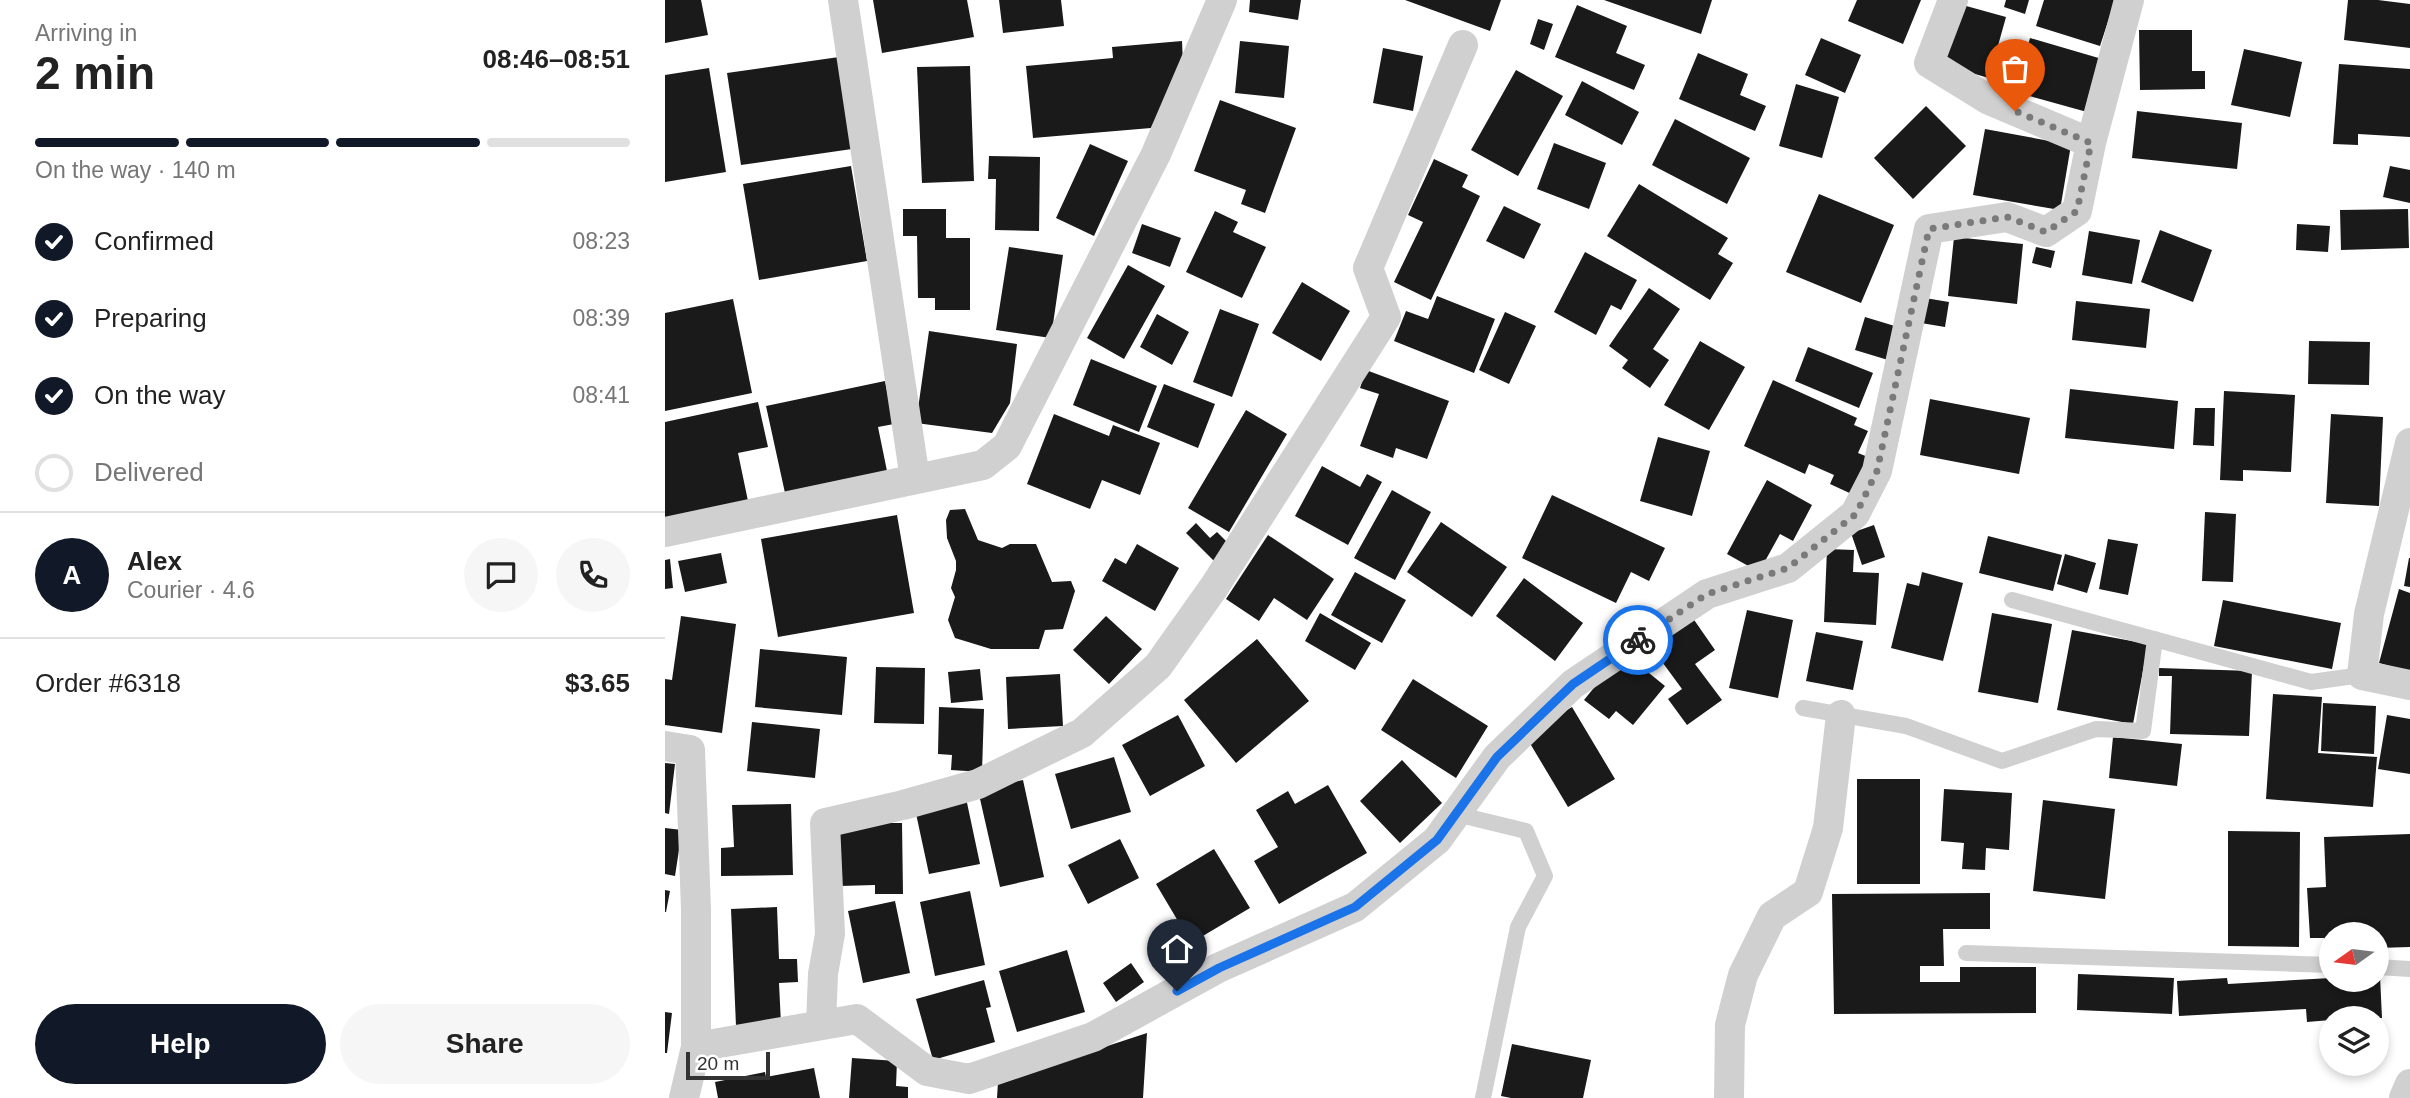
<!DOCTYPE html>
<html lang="en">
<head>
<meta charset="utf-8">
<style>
	:root { --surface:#fff; --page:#f6f6f6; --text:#222; --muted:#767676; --line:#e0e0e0; --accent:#111827 }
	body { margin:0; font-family:Helvetica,sans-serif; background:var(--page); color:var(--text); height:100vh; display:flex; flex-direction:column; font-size:26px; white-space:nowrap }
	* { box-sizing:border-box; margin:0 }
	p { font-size:23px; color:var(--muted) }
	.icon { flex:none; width:38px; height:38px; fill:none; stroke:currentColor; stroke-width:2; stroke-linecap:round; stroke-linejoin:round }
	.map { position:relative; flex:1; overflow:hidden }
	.details { display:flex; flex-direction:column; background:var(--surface); width:665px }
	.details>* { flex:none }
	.needle { width:46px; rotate:256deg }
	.buttons { position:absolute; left:1654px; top:922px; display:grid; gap:14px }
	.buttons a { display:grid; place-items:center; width:70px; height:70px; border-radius:50%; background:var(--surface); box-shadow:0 4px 10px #0003; font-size:35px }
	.scale { position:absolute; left:21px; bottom:18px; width:84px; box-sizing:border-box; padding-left:7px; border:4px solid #333; border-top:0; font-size:19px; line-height:24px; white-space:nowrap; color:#333; -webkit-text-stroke:5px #fff; paint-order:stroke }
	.pin { position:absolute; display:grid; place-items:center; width:60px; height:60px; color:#fff; margin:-72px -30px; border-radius:50% 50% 50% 0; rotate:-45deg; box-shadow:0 0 7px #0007 }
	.pin .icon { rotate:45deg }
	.courier { position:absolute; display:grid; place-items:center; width:70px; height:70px; margin:-35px; border:5px solid #1a73e8; border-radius:50%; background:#fff; color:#222; box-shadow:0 2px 9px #0007 }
	.headline em { font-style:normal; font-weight:700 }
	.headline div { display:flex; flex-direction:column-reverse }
	.headline { display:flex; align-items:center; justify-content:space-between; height:119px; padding:0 35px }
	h1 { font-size:46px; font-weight:700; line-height:52px }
	.bar { display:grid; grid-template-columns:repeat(4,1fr); gap:10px 7px; align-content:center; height:84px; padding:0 35px }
	.bar i { height:9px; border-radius:5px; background:var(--line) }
	.bar .current { background:var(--accent) }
	.bar p { grid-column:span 4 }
	.line { display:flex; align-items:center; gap:18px; padding:0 35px; border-top:2px solid var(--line) }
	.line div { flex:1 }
	.round { display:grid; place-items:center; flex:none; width:74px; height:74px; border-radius:37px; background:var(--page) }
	ol { padding:0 35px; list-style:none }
	li { display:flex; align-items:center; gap:21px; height:77px }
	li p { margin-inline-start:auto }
	li .icon { padding:7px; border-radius:50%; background:var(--accent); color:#fff; stroke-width:4 }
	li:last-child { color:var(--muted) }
	li i { width:38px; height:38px; border:4px solid var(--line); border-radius:50% }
	.action { display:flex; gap:14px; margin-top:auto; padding:14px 35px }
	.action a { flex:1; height:80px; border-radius:42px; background:var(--accent); color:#fff; font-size:28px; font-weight:700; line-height:80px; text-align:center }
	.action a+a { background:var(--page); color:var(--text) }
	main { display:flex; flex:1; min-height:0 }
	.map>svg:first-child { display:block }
</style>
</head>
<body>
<main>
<section class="details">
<div class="headline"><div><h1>2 min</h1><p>Arriving in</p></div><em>08:46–08:51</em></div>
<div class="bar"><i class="current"></i><i class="current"></i><i class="current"></i><i></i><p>On the way · 140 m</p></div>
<ol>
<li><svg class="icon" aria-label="check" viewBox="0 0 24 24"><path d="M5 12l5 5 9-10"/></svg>Confirmed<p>08:23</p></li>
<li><svg class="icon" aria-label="check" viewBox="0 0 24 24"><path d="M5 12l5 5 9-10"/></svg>Preparing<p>08:39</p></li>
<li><svg class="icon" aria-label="check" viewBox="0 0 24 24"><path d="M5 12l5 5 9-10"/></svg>On the way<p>08:41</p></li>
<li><i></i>Delivered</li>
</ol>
<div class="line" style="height:126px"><b class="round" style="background:var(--accent);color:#fff">A</b><div><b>Alex</b><p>Courier · 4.6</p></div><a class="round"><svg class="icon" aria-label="chat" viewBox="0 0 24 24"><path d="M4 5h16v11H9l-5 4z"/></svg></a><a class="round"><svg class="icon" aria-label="phone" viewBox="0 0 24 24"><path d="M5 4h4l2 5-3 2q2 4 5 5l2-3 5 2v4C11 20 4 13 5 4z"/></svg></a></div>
<div class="line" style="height:91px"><div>Order #6318</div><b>$3.65</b></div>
<div class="action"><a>Help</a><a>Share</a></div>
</section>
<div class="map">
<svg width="1745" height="1098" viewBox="0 0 1745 1098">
	<rect width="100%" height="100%" fill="#fff"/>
	<path fill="#1a1a1a" d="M0,0H36L43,35L0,43Z
		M208,0H302L309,37L217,53Z
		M334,0H396L399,26L338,33Z
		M585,0H636L633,20L584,12Z
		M740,0H836L825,31Z
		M939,0H1047L1036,34Z
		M1192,0H1256L1238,44L1183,21Z
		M1341,0H1364L1360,14L1339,7Z
		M1379,0H1450L1435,46L1371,26Z
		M1683,0H1713L1745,4V48L1679,40Z
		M1294,4L1341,17L1324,78L1278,65Z
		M912,5L962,26L951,53L980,65L969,90L890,57Z
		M873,19L888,24L879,50L865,44Z
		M1474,30H1527V71H1540V89L1475,90Z
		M1156,38L1196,55L1180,93L1140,75Z
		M1365,38L1437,59L1422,112L1350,92Z
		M517,41L518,63L486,128L368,138L361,66L448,58L447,47Z
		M575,41L624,46L619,98L570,93Z
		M718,48L758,56L748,111L708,103Z
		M1579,49L1637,62L1625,117L1566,105Z
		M1033,53L1083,74L1075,95L1101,106L1090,131L1014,99Z
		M174,57L187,149L76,165L62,73Z
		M1674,64L1745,69V137L1693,134V145L1668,144Z
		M305,66L309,181L257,183L252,67Z
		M44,68L61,172L0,182V75Z
		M851,70L898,96L853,176L806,150Z
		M917,81L974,112L957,145L900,115Z
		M1131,84L1174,97L1157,158L1114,146Z
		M555,100L631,128L600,213L576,204L581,190L529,171Z
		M1261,106L1301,146L1248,199L1209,158Z
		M1472,111L1577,123L1572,169L1467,158Z
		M1010,119L1085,158L1062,204L987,165Z
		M1320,129L1406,145L1395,210L1308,195Z
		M889,143L941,163L924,209L872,189Z
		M425,144L463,161L429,236L391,218Z
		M324,156L375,157L374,231L330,230L331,179H323Z
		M769,159L803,175L797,187L815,196L766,300L729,282L758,222L743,215Z
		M186,166L202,261L94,280L78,184Z
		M1725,166L1745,170V203L1718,197Z
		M974,184L1063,238L1053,254L1068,263L1045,300L942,236Z
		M1154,194L1229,225L1196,303L1121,272Z
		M839,206L876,224L859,259L821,241Z
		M238,209H281V238H305V310H270V298H253L252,236H238Z
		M1743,209L1744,248L1676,250L1675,210Z
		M550,211L573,222L568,232L601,247L577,298L521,272Z
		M477,224L516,238L505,267L467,253Z
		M1632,224L1665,226L1663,252L1631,250Z
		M1495,230L1547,250L1528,302L1476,282Z
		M1424,231L1475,240L1467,284L1417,275Z
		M1289,237L1358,244L1352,304L1283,296Z
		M344,247L398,255L386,338L331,330Z
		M1371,247L1390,251L1386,268L1367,263Z
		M920,252L972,280L956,310L946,305L931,335L889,312Z
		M463,265L500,286L459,359L422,338Z
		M637,282L685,311L656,361L607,333Z
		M984,288L1015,309L988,349L1004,360L985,388L957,368L963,360L944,346Z
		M772,296L830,319L809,373L729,341L741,311L763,319Z
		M1260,298L1284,302L1280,327L1256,323Z
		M68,299L87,393L0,411V313Z
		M1411,301L1485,309L1481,348L1407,340Z
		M555,309L594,324L567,397L528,382Z
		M840,312L871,326L844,384L814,370Z
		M492,314L524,332L507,365L475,347Z
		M1200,317L1233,327L1223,360L1190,350Z
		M264,331L352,344L345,403L327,433L251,423Z
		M1035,341L1080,367L1044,430L999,405Z
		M1644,341L1705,342L1704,385L1643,384Z
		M1143,347L1208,373L1194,408L1130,381Z
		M426,359L492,386L474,432L408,405Z
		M701,370L784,401L762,459L731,448L728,458L695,446L714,394L695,388Z
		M1108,380L1192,418L1189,425L1203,431L1193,453L1208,459L1191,496L1165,484L1169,475L1144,464L1140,474L1079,446Z
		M220,381L229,424L213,427L222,471L120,493L101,406Z
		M499,384L550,404L533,448L482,427Z
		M1405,389L1513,401L1509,449L1400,438Z
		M1559,391L1630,395L1626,472L1578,470V481L1555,480Z
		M1265,399L1365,418L1354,474L1255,455Z
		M93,402L103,447L73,453L83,501L0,519V422Z
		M1530,408H1550L1549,446L1528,445Z
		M581,410L622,434L564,532L523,508Z
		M389,414L444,436L448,425L495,443L475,495L437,480L425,509L362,484Z
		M1666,414L1718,417L1714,506L1661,503Z
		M993,437L1045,451L1027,516L975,501Z
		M657,466L695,487L702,474L717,482L683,545L630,516Z
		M1102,480L1147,505L1128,541L1115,534L1094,572L1062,554Z
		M727,490L766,512L730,580L689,558Z
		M887,495L1000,548L984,581L966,572L951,603L857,558Z
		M300,509L313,540L337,548L345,544H371L387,582L406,581L410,591L398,629L380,630L374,649H326L290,638L283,620L290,597L286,588L291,570V561L282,538L281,520L285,510Z
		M1540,512L1571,514L1568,582L1537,581Z
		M232,515L249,613L113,637L96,539Z
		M776,522L842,567L807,617L742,572Z
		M531,523L545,538L552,532L568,548L552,564L521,533Z
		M1209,525L1220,557L1197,565L1186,533Z
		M603,535L669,579L642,620L609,598L594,621L561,599Z
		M1323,536L1397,555L1388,591L1314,573Z
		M1443,539L1473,544L1463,595L1434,589Z
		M472,544L514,568L490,611L437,581L450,558L461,564Z
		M1162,549L1189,550L1188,572L1214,573L1211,625L1159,622Z
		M56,553L62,583L20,592L13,561Z
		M1400,554L1431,563L1422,593L1392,584Z
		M1744,558H1745V587L1739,586Z
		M5,559L8,588L0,589V560Z
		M690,572L741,600L717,643L666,615Z
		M1257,572L1298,583L1278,661L1226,648L1242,583L1254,586Z
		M859,578L918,623L890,661L831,616Z
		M1734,589L1745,593V672L1714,663Z
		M1558,600L1676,623L1667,669L1549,646Z
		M1082,610L1128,620L1113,698L1064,688Z
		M655,613L706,643L690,670L640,641Z
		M1327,613L1387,624L1373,703L1313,692Z
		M1025,614L1050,650L1030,664L1057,700L1022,725L1003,699L1017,689L984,644Z
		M16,616L71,624L57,733L0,725V679L7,680Z
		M441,616L477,649L444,684L408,650Z
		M1407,630L1483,644L1468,724L1392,710Z
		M1151,632L1198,641L1188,690L1141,681Z
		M592,639L644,701L571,763L519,700Z
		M95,649L182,657L177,715L90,707Z
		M958,652L1000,686L968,725L951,711L944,719L919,700Z
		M211,667L260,668L259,724L209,723Z
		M1494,668L1587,671L1584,736L1505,734L1507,676H1494Z
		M315,669L318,700L286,703L283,672Z
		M395,674L398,726L343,729L341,677Z
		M748,679L823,726L791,778L716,730Z
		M1608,694L1657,697L1653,753L1712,757L1708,807L1601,799Z
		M1658,703L1711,706L1709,754L1656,751Z
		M274,707L319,709L317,772L286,770L287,755L273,754Z
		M907,707L950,779L903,807L860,735Z
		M513,715L540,766L485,796L457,745Z
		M1722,715L1745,719V774L1713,769Z
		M87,722L155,729L150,778L82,771Z
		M1448,737L1517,744L1512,786L1444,778Z
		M449,757L466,812L406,829L390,774Z
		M737,760L777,803L735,843L695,801Z
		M0,763L10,764L4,814L0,813Z
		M1192,779H1255V884H1192Z
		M358,780L379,877L335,887L313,790Z
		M663,785L702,853L614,904L589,861L613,847L591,810L623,791L630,804Z
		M1279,789L1347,793L1344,850L1321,848L1320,870L1297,869L1299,843L1276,841Z
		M301,798L315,864L264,874L250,809Z
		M1378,800L1450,809L1440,899L1368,891Z
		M126,804L128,875L56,876V848L69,847L67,805Z
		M174,823H237L238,894H210V885L175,886Z
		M0,828L17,830L10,876L0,874Z
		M1563,831L1635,832L1634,947L1563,946Z
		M1745,834V947L1712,948V934H1666V950H1660L1659,938H1645L1642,888L1661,887L1659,837Z
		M455,839L474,878L423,904L403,865Z
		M549,849L585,908L526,943L491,884Z
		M0,890L5,891L1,912H0Z
		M305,891L320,965L270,976L255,902Z
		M1325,893V929H1278L1279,966H1255V982H1295V967H1371V1013L1169,1014L1167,894Z
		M230,901L245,973L198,983L183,911Z
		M112,907L114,959H132L133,982L114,983L116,1024L71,1026L66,909Z
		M402,950L420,1012L352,1032L334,971Z
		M466,963L479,982L451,1002L438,983Z
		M1413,974L1509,978L1507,1014L1412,1010Z
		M1712,976H1715L1717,1018H1666V1020L1642,1022L1641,1009L1514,1016L1512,981L1562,978L1563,984L1666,978V980H1712Z
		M319,980L326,1007L321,1008L330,1042L268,1060L251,999Z
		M0,1012L7,1013L2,1053H0Z
		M482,1033L478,1098H332L333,1082Z
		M847,1044L926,1060L918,1098H846L836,1096Z
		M187,1058L232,1061L231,1086L243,1087V1098H184Z
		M149,1068L155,1098H53L50,1082L100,1072L101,1077Z"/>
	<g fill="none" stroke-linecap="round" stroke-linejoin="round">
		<path stroke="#d0d0d0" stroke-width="16" d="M1347,600L1646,682L1697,675
			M1138,708L1241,726L1337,761L1431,729L1478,731L1490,639
			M791,814L861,831L880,876L853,927L818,1098
			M1301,953L1666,965
			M1712,967L1745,969"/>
		<path stroke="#d0d0d0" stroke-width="30" d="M178,0L250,479
			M1288,0L1264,63L1324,100L1426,143
			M1745,443L1704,614L1697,675L1745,685
			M0,532L318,465L342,446L491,154L557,0
			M0,746L25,750L31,909V1047L19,1098
			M156,1024L158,974L165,934L160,823L238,805L313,784L417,733L493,666L549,587L721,317L703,268L798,45
			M31,1047L192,1019L262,1071L304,1079L428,1037L553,968L690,907L772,840L832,757L908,684L1042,594L1123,568L1190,514L1212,471L1264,229L1342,217L1381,232L1412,211L1426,143L1464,0
			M1064,1098L1065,1025L1078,975L1107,916L1143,892L1163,828L1176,715
			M1739,1098L1745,1084"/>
	</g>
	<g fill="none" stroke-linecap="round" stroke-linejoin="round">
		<path stroke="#7a7a7a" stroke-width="7" stroke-dasharray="0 12.6" d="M973,640L1042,594L1123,568L1191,514L1212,471L1264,229L1342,217L1381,232L1412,211L1426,143L1350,111"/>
		<path stroke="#1a73e8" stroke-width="9" d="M512,991L554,968L690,907L772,840L832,757L908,684L973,640"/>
	</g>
</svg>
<div class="buttons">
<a><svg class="needle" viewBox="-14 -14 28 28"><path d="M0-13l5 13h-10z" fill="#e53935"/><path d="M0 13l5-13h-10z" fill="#767676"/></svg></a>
<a><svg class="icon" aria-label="layers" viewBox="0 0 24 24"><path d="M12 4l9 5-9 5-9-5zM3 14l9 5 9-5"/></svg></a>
</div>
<div class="scale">20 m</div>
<div class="pin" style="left:1350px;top:111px;background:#ea580c"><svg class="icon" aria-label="bag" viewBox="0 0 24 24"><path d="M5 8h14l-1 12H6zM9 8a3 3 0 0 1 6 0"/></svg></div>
<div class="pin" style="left:512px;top:991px;background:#1f2937"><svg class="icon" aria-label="home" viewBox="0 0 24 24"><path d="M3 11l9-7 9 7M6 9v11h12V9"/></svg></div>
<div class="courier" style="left:973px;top:640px"><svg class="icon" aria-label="bike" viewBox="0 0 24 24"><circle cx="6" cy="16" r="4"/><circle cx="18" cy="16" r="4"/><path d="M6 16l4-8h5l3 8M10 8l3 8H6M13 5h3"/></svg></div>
</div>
</main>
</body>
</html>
